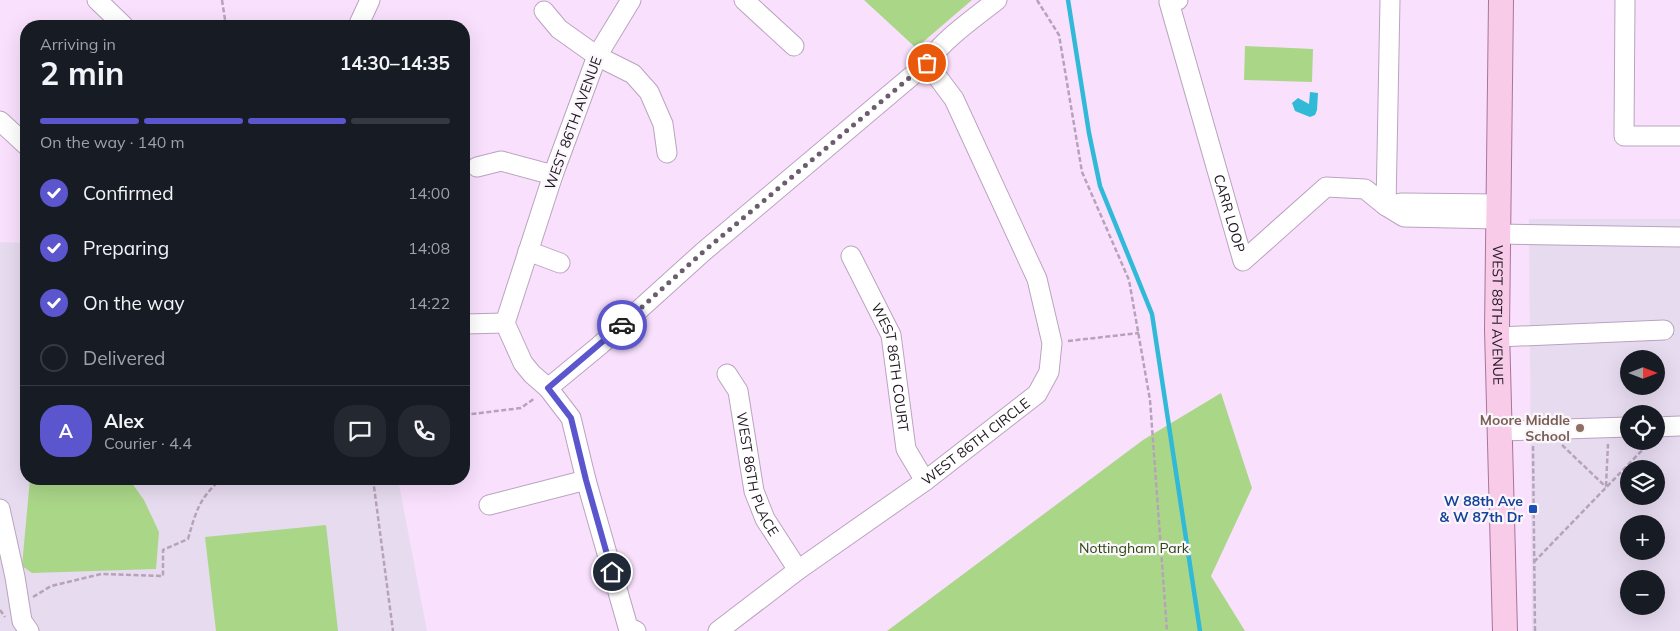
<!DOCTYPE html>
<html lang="en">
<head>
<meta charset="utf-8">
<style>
	:root { --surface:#171b24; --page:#242831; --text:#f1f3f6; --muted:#9ea1a6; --line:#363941; --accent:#5c56ce }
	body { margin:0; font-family:Mulish,sans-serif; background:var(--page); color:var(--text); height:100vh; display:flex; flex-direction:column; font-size:19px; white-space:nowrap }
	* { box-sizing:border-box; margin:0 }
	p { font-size:16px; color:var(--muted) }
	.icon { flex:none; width:28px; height:28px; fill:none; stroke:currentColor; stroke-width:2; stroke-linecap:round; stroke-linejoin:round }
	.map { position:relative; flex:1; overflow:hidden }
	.drawer { position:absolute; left:20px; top:20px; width:450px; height:465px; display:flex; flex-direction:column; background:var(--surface); border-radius:20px; box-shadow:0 5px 20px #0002 }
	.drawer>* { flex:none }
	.needle { width:32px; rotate:90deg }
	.fabs { position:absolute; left:1620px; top:350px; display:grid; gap:10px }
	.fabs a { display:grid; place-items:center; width:45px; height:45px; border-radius:50%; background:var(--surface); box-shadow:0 5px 20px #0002; font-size:25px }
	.pin { position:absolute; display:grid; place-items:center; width:42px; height:42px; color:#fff; margin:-21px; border:2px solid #fff; border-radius:50%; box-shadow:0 1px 5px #0007 }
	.courier { position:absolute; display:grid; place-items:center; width:50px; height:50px; margin:-25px; border:4px solid #5c56ce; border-radius:50%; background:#fff; color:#222; box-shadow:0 1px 6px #0007 }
	.overview em { font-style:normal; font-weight:700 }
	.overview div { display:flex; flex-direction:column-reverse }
	.overview { display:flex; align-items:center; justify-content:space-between; height:85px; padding:0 20px }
	h1 { font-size:32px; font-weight:700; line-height:38px }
	.bar { display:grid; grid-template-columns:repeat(4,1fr); gap:8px 5px; align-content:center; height:60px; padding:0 20px }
	.bar i { height:6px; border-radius:4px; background:var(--line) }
	.bar .active { background:var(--accent) }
	.bar p { grid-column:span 4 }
	.line { display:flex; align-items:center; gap:12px; padding:0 20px; border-top:1px solid var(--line) }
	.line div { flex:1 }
	.round { display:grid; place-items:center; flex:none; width:52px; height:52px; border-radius:20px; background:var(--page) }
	ol { padding:0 20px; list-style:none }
	li { display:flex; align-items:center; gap:15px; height:55px }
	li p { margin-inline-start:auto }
	li .icon { padding:5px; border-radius:50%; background:var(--accent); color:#fff; stroke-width:4 }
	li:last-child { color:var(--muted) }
	li i { width:28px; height:28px; border:2px solid var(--line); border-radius:50% }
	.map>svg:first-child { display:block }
</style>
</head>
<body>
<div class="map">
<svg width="1680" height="631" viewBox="0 0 1680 631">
	<rect width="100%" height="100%" fill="#f9e1fe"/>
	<path fill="#e7dbf0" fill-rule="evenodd" d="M1529,219H1680V631H1532ZM1629,359H1656V386H1629ZM1629,414H1656V441H1629ZM1629,469H1656V496H1629ZM1629,524H1656V551H1629ZM1629,579H1656V606H1629Z
		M0,242L26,243V479H398L427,631H0Z"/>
	<path fill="#aad688" d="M864,0H972L916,48Z
		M1245,46L1313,49L1312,82L1244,80Z
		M1221,393L1252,488L1211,576L1245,631H887L1143,440Z
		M30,479H129L144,500L159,532L156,569L32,573L22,566Z
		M326,525L338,631H216L205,537Z"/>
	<path fill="#31b9d8" d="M1310,92L1318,93L1317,110L1315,115L1310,117L1295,111L1292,103L1298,98L1309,104Z"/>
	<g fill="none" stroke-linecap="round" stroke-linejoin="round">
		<path stroke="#31b9d8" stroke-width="4.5" d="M1068,0L1089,133L1100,186L1152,314L1200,631"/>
		<g stroke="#baa3bf" stroke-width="21">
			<g id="minor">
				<path d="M97,0L124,26"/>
				<path d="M631,0L597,56L553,175L505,323L523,363L532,374L548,388L571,418L586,480L628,627L636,631"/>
				<path d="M744,0L794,46"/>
				<path id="s1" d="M1178,0L1169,2L1243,261L1326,187L1365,189L1386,206L1390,0"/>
				<path d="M1625,0L1624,136H1680"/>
				<path d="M544,11L559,29L597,56L633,74L649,92L663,124L667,153"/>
				<path d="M358,26L370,0"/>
				<path d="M0,121L26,145"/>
				<path d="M477,167L501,161L553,175"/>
				<path d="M1386,206L1404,217L1498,219"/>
				<path d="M1386,206L1401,203L1499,204"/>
				<path d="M1498,234L1680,237"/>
				<path d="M528,251L560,263"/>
				<path id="s2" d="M851,256L891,335L906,449L925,481"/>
				<path d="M464,324L505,323"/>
				<path d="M1498,337L1664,330"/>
				<path id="s3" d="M727,374L738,391L754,491L765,519L798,570"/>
				<path d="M548,388L599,346L703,252L927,63C945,38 973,19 997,0"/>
				<path d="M1656,427L1680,426"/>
				<path d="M1500,431L1629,427"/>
				<path d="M489,505L586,480"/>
				<path d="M0,509L15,577L22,621L29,631"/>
				<path id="s4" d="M718,631L798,570L925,481L1037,394L1049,372L1052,343L1037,279L954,99L927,63"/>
			</g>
		</g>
		<g stroke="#a87598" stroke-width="26">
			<g id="major">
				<path id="s5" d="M1501,0L1497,330L1505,631"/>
			</g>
		</g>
		<path stroke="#b6a3ba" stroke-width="2.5" stroke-dasharray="5 2.5" stroke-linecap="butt" d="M222,0L226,26
			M1037,0L1059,35L1082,172L1129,280L1150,400L1167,631
			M1068,341L1139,333
			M464,415L521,408L535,398
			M1562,445L1606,487
			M1533,446L1535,631
			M373,479L393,631
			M1606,486L1608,444
			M1534,562L1651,441
			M33,597L51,586L101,574L163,576V550L188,539C196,511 199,499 221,479
			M0,610L5,617"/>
		<use href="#minor" stroke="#fff" stroke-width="19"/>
		<use href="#major" stroke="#f8cbe8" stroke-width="24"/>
	</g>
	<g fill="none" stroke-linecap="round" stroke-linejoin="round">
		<path stroke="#6b5d6e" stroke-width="5" stroke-dasharray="0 9" d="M622,325L703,252L927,63"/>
		<path stroke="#5c56ce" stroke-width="6" d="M612,572L586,480L571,418L548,388L622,325"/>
	</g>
	<circle fill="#8d6e63" stroke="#fbf6fc" stroke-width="2" cx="1580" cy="428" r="5"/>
	<rect fill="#1a4fb4" stroke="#fbf6fc" stroke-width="2" x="1528" y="504" width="10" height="10" rx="2.5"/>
	<g text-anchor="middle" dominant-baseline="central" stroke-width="4.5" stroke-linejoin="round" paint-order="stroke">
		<g font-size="14" fill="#1e1620" stroke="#fbf6fc">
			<text transform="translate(573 123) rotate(-70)">WEST 86TH AVENUE</text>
			<text stroke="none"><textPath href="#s1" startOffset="229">CARR LOOP</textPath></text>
			<text stroke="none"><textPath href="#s5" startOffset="315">WEST 88TH AVENUE</textPath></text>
			<text stroke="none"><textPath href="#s2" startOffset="120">WEST 86TH COURT</textPath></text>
			<text stroke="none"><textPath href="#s4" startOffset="320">WEST 86TH CIRCLE</textPath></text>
			<text stroke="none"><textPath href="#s3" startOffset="106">WEST 86TH PLACE</textPath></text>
		</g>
		<g font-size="14" font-weight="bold" fill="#785e54" stroke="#fbf6fc" text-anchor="end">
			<text x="1570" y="420">Moore Middle<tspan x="1570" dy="16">School</tspan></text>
		</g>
		<g font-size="14" font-weight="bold" fill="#164399" stroke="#fbf6fc" text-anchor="end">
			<text x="1523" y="501">W 88th Ave<tspan x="1523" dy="16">&amp; W 87th Dr</tspan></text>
		</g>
		<g font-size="14" fill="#2a450b" stroke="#fbf6fc">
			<text x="1134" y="548">Nottingham Park</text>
		</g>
	</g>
</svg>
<div class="fabs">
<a><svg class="needle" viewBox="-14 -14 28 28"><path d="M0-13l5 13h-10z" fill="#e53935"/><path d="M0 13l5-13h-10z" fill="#9ea1a6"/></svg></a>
<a><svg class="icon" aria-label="locate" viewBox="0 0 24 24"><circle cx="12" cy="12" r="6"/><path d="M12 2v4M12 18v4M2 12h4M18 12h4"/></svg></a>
<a><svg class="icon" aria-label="layers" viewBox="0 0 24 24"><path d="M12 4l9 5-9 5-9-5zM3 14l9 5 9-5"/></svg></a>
<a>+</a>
<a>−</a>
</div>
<div class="pin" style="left:927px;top:63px;background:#ea580c"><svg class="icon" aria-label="bag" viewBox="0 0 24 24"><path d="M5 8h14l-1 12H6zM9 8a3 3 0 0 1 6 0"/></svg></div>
<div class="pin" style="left:612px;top:572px;background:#1f2937"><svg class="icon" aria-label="home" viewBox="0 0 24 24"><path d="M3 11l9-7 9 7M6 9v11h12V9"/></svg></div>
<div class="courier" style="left:622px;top:325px"><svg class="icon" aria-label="car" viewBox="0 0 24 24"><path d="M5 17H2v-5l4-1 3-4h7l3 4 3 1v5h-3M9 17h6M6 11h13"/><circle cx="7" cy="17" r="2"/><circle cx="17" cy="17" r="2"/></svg></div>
<section class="drawer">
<div class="overview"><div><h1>2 min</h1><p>Arriving in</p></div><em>14:30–14:35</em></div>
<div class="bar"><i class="active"></i><i class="active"></i><i class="active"></i><i></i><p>On the way · 140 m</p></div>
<ol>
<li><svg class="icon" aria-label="check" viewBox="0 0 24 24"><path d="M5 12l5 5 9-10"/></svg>Confirmed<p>14:00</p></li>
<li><svg class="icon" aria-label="check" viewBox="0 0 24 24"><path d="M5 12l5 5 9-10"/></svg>Preparing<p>14:08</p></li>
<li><svg class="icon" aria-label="check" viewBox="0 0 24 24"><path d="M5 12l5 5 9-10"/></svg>On the way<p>14:22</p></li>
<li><i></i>Delivered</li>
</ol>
<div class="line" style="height:90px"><b class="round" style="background:var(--accent);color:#fff">A</b><div><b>Alex</b><p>Courier · 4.4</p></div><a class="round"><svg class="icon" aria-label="chat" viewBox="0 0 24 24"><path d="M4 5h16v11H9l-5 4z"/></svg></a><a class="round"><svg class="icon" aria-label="phone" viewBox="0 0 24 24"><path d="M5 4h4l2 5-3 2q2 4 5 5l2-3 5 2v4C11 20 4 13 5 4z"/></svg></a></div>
</section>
</div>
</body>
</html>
